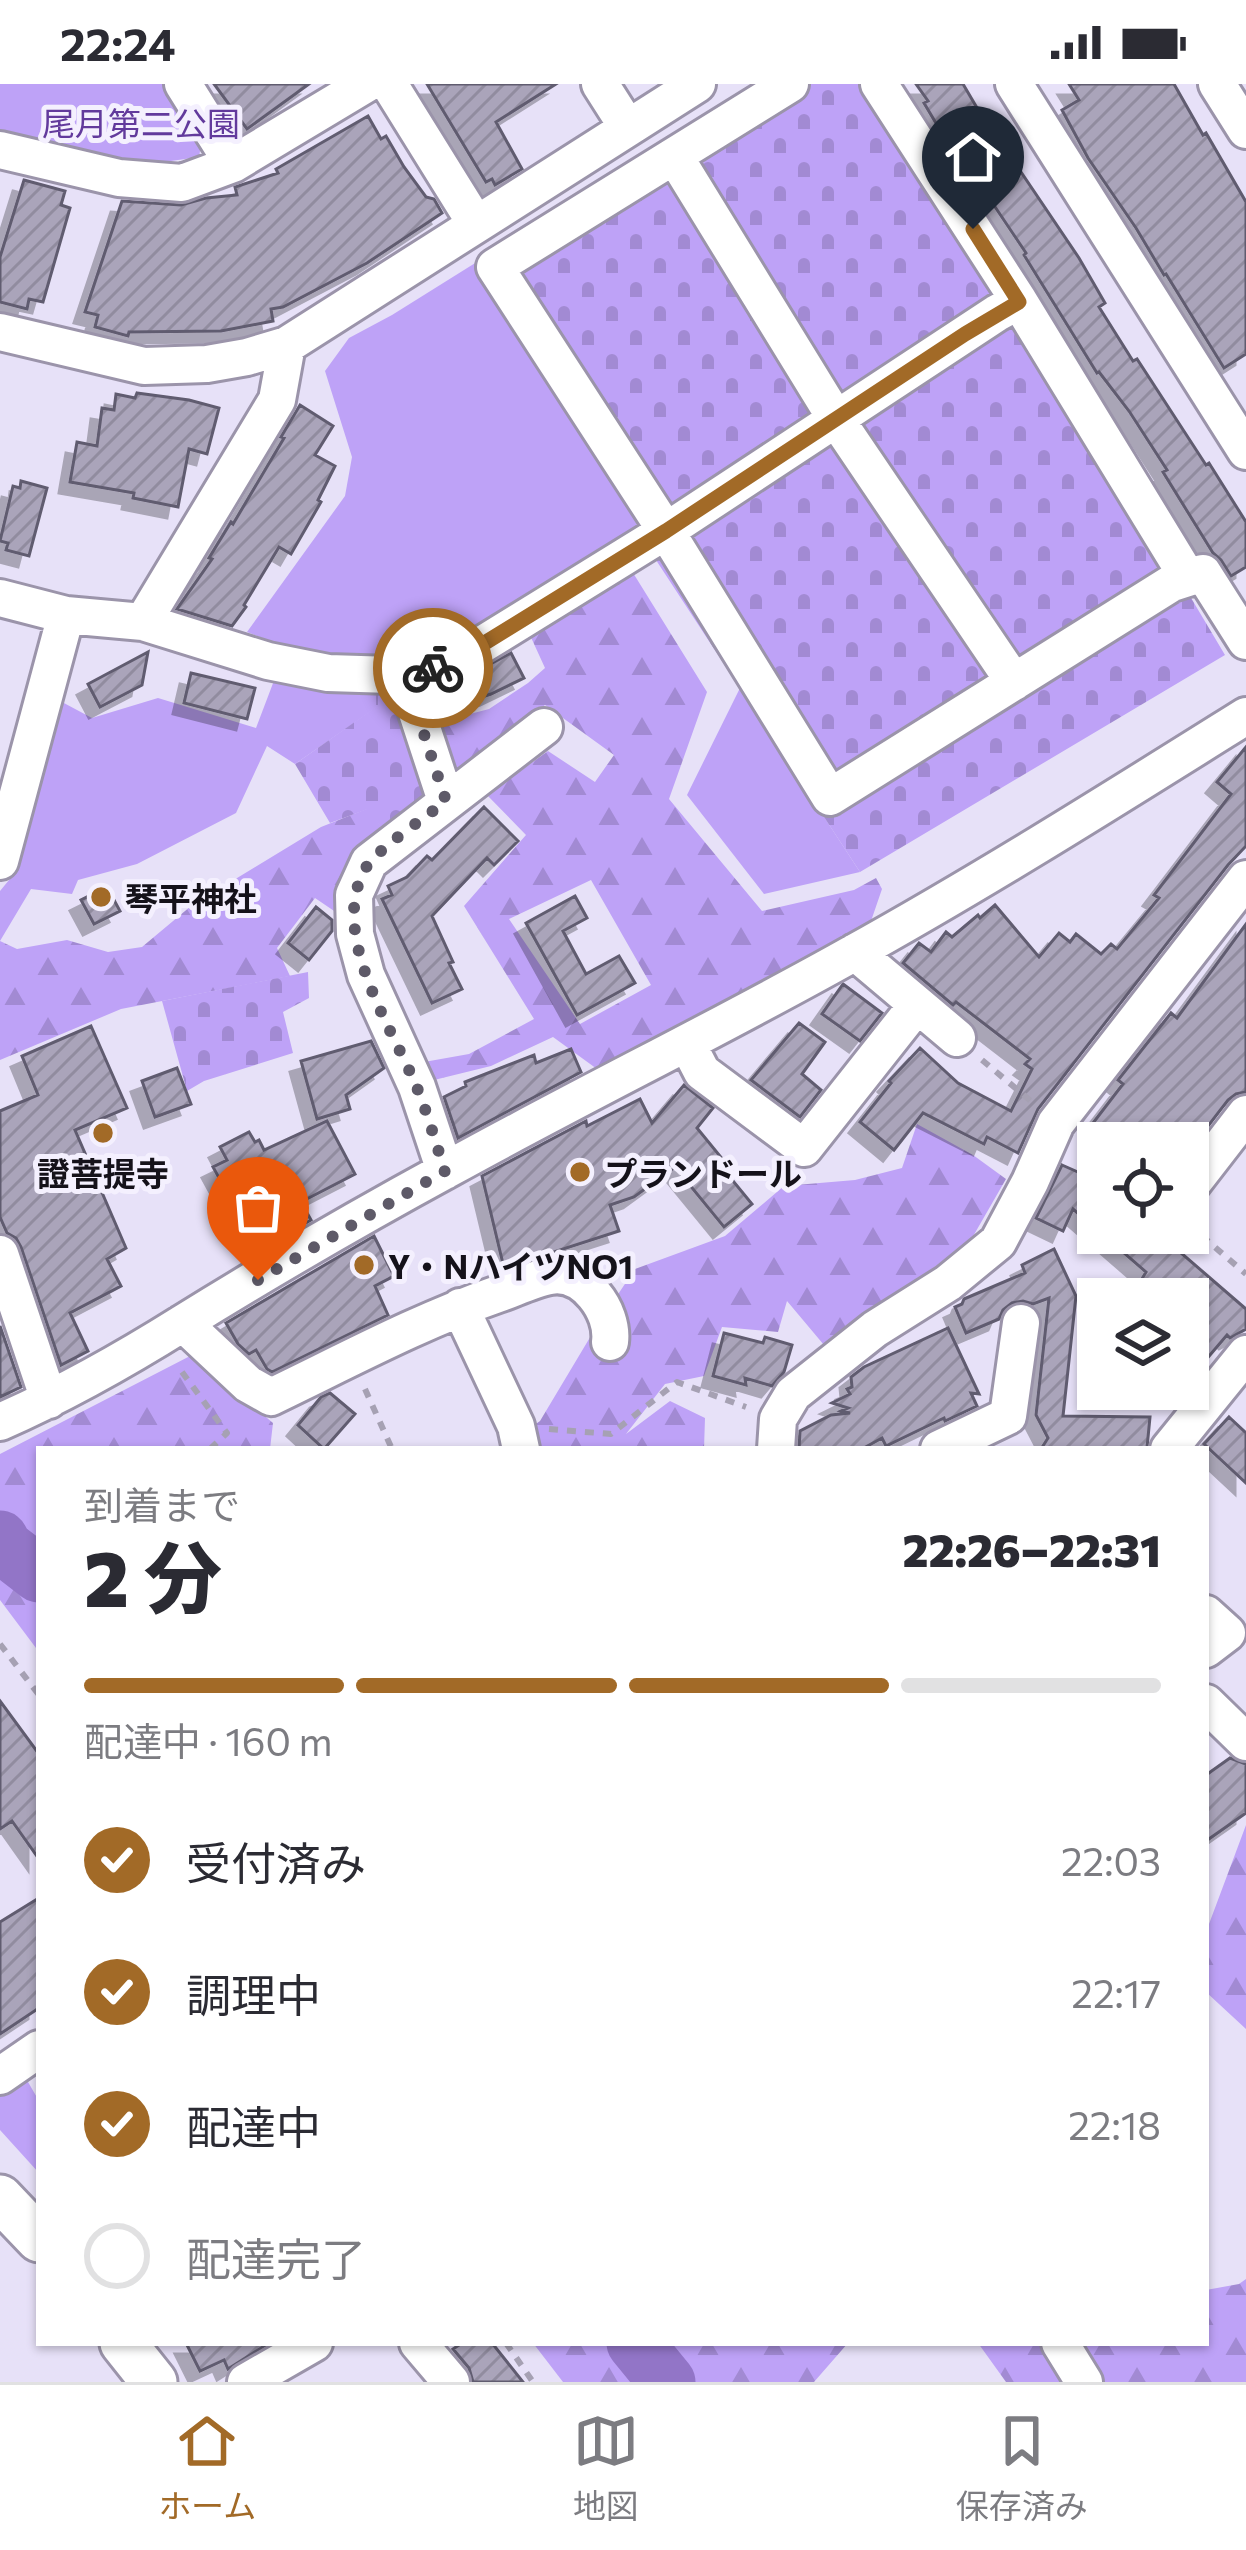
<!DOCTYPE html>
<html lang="ja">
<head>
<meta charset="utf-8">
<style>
	:root { --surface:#fff; --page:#f7f7f7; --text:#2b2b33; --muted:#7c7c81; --line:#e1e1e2; --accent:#a26a27 }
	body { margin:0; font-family:Commissioner,"Noto Sans JP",sans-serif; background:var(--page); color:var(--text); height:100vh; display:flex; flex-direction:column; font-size:45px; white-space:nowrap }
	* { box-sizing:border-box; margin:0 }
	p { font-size:39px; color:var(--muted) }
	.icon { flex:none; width:66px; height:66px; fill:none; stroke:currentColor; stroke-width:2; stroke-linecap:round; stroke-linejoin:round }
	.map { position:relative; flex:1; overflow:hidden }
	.panel { position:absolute; left:36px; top:1362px; width:1173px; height:900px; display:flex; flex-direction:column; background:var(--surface); border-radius:0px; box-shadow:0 3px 9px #0004 }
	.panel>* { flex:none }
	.buttons { position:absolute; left:1077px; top:1038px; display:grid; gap:24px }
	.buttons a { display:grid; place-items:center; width:132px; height:132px; border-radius:0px; background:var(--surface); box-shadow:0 3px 9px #0004; font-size:60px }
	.pin { position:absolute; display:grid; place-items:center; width:102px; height:102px; color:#fff; margin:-123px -51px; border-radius:50% 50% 50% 0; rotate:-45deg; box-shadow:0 0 12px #0007 }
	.pin .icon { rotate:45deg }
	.courier { position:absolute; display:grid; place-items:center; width:120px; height:120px; margin:-60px; border:9px solid #a26a27; border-radius:50%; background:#fff; color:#222; box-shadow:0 3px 15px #0007 }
	.headline em { font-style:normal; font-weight:800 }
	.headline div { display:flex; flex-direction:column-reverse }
	.headline { display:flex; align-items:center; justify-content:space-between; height:204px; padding:0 48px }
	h1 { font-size:78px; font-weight:800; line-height:90px }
	.bar { display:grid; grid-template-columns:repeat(4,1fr); gap:18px 12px; align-content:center; height:144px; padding:0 48px }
	.bar i { height:15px; border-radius:9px; background:var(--line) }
	.bar .active { background:var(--accent) }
	.bar p { grid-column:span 4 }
	ol { padding:0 48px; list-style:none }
	li { display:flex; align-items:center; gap:36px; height:132px }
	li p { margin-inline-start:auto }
	li .icon { padding:12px; border-radius:50%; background:var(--accent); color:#fff; stroke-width:4 }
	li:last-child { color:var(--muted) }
	li i { width:66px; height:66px; border:6px solid var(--line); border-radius:50% }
	.status { display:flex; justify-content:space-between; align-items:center; height:84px; padding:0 60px; background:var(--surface); direction:ltr }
	.status svg { height:33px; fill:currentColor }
	.menu { display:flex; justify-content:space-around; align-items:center; height:168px; border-top:3px solid var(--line); background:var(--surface); font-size:33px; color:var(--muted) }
	.menu a { display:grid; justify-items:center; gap:6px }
	.menu .active { color:var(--accent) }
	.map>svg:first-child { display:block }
</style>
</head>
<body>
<div class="status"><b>22:24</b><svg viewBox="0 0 49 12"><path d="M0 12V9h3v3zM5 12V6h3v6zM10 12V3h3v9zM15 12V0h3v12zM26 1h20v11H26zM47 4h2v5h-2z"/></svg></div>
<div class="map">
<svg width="1246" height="2298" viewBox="0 0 1246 2298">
	<defs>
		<pattern id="forest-firs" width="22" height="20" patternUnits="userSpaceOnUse" patternTransform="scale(3)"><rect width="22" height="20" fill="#bea2f7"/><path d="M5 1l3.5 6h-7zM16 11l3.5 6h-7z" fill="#a28ad3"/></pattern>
		<pattern id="cemetery-stones" width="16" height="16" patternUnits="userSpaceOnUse" patternTransform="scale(3)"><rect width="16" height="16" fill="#bea2f7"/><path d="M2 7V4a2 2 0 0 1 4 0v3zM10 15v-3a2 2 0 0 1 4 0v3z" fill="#a28ad3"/></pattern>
		<pattern id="building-hatch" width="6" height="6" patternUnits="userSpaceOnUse" patternTransform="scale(3)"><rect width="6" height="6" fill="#aaa4ba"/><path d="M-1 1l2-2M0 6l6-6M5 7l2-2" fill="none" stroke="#918c9f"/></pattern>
		<filter id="shadow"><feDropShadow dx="-11" dy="11" stdDeviation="0" flood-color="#0004"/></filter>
	</defs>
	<rect width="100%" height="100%" fill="#e7e1f8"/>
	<path fill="#bea2f7" d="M0,0H166L202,55L199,73L157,79L115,75L0,46Z
		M480,176L640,429L637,447L462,554L421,567L313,574L247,548L345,412L352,373L325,287L349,254L392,231Z
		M275,594L376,608L377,623L295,680L267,662L236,729L137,780L78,796L72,810L31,805L0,857V807L14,790L62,618L92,634L158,614L256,644Z
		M740,604L860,788L764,810L687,711Z
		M24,1991L39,2017V2089L0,2046V2006Z"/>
	<path fill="url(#forest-firs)" fill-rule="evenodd" d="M630,484L707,608L669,715L762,827L854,806L876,794L882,805L870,840L597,985L553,953L491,982L430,997L424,978L469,970L534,935L464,822L526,751L487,711L548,667L595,698L614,671L545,621L457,688L436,639L489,625L528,599L545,584L529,549ZM591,796L651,901L580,940L509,835Z
		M369,724L385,749L340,831L315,814L277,864L290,892L121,925L0,976V857L17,865L67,856L108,868L142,863L191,822L321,743Z
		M917,1040L973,1071L1006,1095L960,1175L829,1267L787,1217L778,1248L722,1243L704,1292L665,1300L626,1350L670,1317L705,1334L704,1365H501L540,1337L598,1240L635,1185L725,1152L784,1102L855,1096L902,1084Z
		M192,1271L273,1339L270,1365H39V1568L0,1516V1370Z
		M1246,1741V1945L1206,1908V1848Z
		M1246,2195V2298H1006L978,2259H1206V2206L1239,2200Z
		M533,2259H848L814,2298H563Z"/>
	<path fill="url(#cemetery-stones)" d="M761,0H885L1225,571L860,788L637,447L640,429L480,176Z
		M401,606L432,707L385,749L368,725L330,739L295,680L376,623V608Z
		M308,888L309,914L283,928L293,969L204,997L187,1007L162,917Z"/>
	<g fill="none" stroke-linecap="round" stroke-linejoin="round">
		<path stroke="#9275c7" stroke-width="57" d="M0,1455L5,1464L39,1490
			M635,2259L667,2298"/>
	</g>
	<path fill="url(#building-hatch)" stroke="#615c6f" stroke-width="3" filter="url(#shadow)" d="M214,0H309L247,45Z
		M427,0H556L496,38L522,85L495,101L492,95L486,98Z
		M916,0H963L990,46L992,45L1079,174L1105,219L1099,223L1133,277L1137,275L1206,381L1209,379L1246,438V483L1231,492L1221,476L1213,469L1163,388L1167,386L1129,327L1099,288L1097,289L1024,171L1026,169L981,102L949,48L943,51L924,19L928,17Z
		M1069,0H1174L1203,51L1206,49L1246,118V270L1224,284L1166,190L1164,191L1136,144L1088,74L1062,26L1079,16Z
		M368,32L381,55L386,52L404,83L426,113L434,115L442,129L367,179L283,223L271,225L273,237L221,247L129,248L128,252L95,243L98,231L85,228L122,117L181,121L206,114L237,111L235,103L278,89L276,85Z
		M24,96L65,107L61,121L70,124L43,218L29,215L27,225L0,218V173Z
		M137,309L189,316L219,324L207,370L189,365L178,423L133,414L134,409L70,398L77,358L97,362L102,324L114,326L116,310L135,314Z
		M300,321L333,342L315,371L335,382L318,416L321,418L291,470L279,463L244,521L246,523L232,542L177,525L212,475L209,474L231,438L233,440L284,354L281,353Z
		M21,397L47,404L29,472L6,466L8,459L0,457L13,402L20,404Z
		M148,568L142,601L100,623L88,600Z
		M511,569L524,594L491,610L440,627L433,606L447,603Z
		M191,589L255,604L247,635L184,619Z
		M1246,663V762L1228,781L1038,1025L1018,1069L987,1053L984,1060L923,1029L894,1066L860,1038L891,999L889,997L920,964L958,999L1011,1027L1032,985L1025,980L1030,975L956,918L953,921L903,879L919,859L931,868L946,848L952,853L978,831L980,834L995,821L1039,873L1059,849L1070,858L1076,850L1101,870L1111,860L1117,865L1159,814L1154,811L1231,710L1217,698Z
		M484,723L518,757L494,781L487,774L432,832L453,878L449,879L462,905L432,919L382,815L392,811L388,802L407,793L427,772L432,776Z
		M107,803L120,827L94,840L81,816Z
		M575,812L587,834L563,847L586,890L619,872L635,899L577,931L526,839Z
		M316,823L332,836V847L309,876L288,859Z
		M1246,840V1008L1236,1010L1228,1016L1188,1068V1059H1133L1122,1051L1117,1058L1093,1039L1123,1000L1118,996L1171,929L1177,934Z
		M843,900L882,929L860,957L822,930Z
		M799,939L825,958L802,990L821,1006L800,1033L751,996Z
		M91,942L127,1024L75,1046L126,1164L107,1175L121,1202L70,1229L88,1267L61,1281L21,1163L16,1154L7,1149L0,1133V1027L38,1011L22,972Z
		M371,957L384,984L346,1011L350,1025L317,1035L301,977Z
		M571,965L581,988L458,1054L444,1013L466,1002L465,998L534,971L536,979Z
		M177,984L191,1020L155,1033L142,997Z
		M684,1001L713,1024L697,1044L729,1083L724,1086L752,1120L724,1143L675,1083L634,1113L610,1121L619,1147L504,1184L482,1092L586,1037L587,1042L640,1015L652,1039Z
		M327,1037L355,1090L301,1118L311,1136L269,1161L241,1109L230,1114L213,1083L227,1076L220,1063L249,1048L255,1058L259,1056L264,1066Z
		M1062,1081L1098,1097V1147L1073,1125L1063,1147L1036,1134Z
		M1101,1149H1158L1246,1225V1245L1230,1254L1227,1251L1188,1297V1215H1130L1146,1188Z
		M374,1152L394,1192L375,1202L388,1231L272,1288L267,1285L256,1266L249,1270L238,1260L226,1239Z
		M1054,1165L1076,1212L1063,1332L1150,1333L1147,1364L1041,1365L1048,1354L1036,1331L1049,1214L1033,1220L1023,1217L1012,1219L1003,1226L999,1235L966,1249L955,1223L962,1220L964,1215L1025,1189L1022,1181Z
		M0,1242L21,1303L0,1313Z
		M948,1244L979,1310L971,1309L977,1322L945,1337L944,1334L886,1362L882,1354L862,1365H799L800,1347L831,1331L850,1329L841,1327L848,1324L832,1319L850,1310L847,1305L852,1303L851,1293L864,1283Z
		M724,1249L763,1259L765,1253L792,1261L784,1288L772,1302L745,1294L746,1301L713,1292Z
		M330,1309L355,1330L324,1365L298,1341L321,1313Z
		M1229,1333L1246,1349V1399L1204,1360Z
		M0,1617L39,1670V1775L12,1737L0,1745Z
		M1230,1674L1246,1680V1729L1206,1757V1691Z
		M39,1814V1924L0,1950V1838Z
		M186,2259H269L228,2285L224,2276L200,2287Z
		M462,2259H492L523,2298H473L469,2284L453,2265Z"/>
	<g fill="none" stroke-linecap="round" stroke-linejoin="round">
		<g stroke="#9b94aa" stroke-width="42">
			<path id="minor" d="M183,0L233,80
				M389,0L476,140
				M600,0L628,44
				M790,0L495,183L666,447L830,713L1172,499L1203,489L1246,557
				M879,0L1019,217L1188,494
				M1014,0L1246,367
				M1217,0L1246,46
				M0,66L119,94L182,99L233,80L366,0
				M675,73L836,335L1014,598
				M0,248L144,282L207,280L247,273L287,261L697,0
				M0,514L66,531L143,538L268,577L328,589L392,591L437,583L483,560L666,447L997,229L1019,217
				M143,538L277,316L287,261
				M404,589L446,717
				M0,777L66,531
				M855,868L957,954
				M688,961L702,988L804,1064L917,921
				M445,1087L417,1003L366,891L355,850L354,811L369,778L544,643
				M1188,1105L1246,1030
				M0,1170L49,1316
				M460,1223L516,1342L521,1365
				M183,1239L248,1300L271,1313C346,1277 420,1237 498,1210C515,1204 533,1195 550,1192C584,1186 614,1227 610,1258
				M0,1338C64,1310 124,1276 183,1239C270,1185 360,1133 450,1084C582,1011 718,945 850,871C985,796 1115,714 1246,632
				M776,1365L778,1335L793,1310L875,1245L948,1199L998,1158L1030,1098L1056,1039L1246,795
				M939,1365L1008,1332L1021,1239
				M1169,1365L1246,1270
				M1206,1530L1227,1549L1206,1565
				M1206,1619L1246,1658
				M0,1992L39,1965
				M418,2259L451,2298
				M1060,2259L1084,2298
				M246,2298L314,2259"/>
		</g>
		<g stroke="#9b94aa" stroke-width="51">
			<path id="major" d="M0,2114L39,2155
				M123,2259L154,2298"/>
		</g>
		<path stroke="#a6a1b3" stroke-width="6" stroke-dasharray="9 9" stroke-linecap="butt" d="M982,976L1032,1018
			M1084,1060L1098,1070
			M1188,1140L1246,1190
			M182,1288L227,1349L210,1365
			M365,1305L392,1365
			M549,1345L611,1350L677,1298L746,1323
			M0,1560L39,1611
			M506,2259L533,2298"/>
		<use href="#minor" stroke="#fff" stroke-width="36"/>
		<use href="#major" stroke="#fff" stroke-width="45"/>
	</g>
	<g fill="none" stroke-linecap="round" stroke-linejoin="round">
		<path stroke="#5e5a68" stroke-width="12" stroke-dasharray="0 21.6" d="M258,1196L445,1087C435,1057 427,1027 415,999C389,939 327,845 367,782C378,765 427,732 446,717L404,589L433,584"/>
		<path stroke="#a26a27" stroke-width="15" d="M433,584L483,560L666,447L965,250L1019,218L973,145"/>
	</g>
	<g fill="#a26a27" stroke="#f4f0fe" stroke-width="4.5">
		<circle cx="101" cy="813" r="12"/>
		<circle cx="103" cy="1049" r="12"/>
		<circle cx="580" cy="1088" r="12"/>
		<circle cx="364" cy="1181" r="12"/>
	</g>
	<g text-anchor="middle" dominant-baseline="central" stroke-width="10" stroke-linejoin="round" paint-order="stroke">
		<g font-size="33" fill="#623a9c" stroke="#f4f0fe">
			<text x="141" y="38">尾月第二公園</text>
		</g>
		<g font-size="33" font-weight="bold" fill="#15121a" stroke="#f4f0fe" text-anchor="start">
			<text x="125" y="813">琴平神社</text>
			<text x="103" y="1088" text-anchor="middle">證菩提寺</text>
			<text x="604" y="1088">プランドール</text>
			<text x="388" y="1181">Y・NハイツNO1</text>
		</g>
	</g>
</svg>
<div class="buttons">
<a><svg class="icon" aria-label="locate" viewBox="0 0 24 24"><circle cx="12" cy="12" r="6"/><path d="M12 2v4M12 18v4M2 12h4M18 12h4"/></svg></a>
<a><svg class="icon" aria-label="layers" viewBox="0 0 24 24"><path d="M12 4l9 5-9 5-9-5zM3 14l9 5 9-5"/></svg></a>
</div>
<div class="pin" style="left:258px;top:1196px;background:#ea580c"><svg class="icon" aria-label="bag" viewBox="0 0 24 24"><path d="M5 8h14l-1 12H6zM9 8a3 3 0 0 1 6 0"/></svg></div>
<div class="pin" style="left:973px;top:145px;background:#1f2937"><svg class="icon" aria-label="home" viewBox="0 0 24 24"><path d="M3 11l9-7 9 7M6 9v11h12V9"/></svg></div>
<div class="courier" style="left:433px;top:584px"><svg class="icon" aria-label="bike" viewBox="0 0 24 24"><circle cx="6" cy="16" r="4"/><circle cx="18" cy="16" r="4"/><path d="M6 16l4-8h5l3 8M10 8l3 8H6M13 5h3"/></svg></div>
<section class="panel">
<div class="headline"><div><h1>2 分</h1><p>到着まで</p></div><em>22:26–22:31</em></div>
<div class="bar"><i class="active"></i><i class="active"></i><i class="active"></i><i></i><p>配達中 · 160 m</p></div>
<ol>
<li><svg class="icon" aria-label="check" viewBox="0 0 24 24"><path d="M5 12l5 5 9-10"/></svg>受付済み<p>22:03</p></li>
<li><svg class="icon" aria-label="check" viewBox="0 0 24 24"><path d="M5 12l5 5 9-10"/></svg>調理中<p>22:17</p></li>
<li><svg class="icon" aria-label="check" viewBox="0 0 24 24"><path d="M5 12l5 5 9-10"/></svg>配達中<p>22:18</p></li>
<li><i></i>配達完了</li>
</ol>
</section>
</div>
<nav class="menu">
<a class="active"><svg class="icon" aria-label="home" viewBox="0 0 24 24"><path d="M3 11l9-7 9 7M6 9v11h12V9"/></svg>ホーム</a>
<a><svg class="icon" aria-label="map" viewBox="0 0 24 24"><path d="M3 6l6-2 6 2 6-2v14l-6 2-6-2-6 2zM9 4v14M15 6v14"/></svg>地図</a>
<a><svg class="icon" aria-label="saved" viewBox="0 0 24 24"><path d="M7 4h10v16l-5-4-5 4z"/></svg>保存済み</a>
</nav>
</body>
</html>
